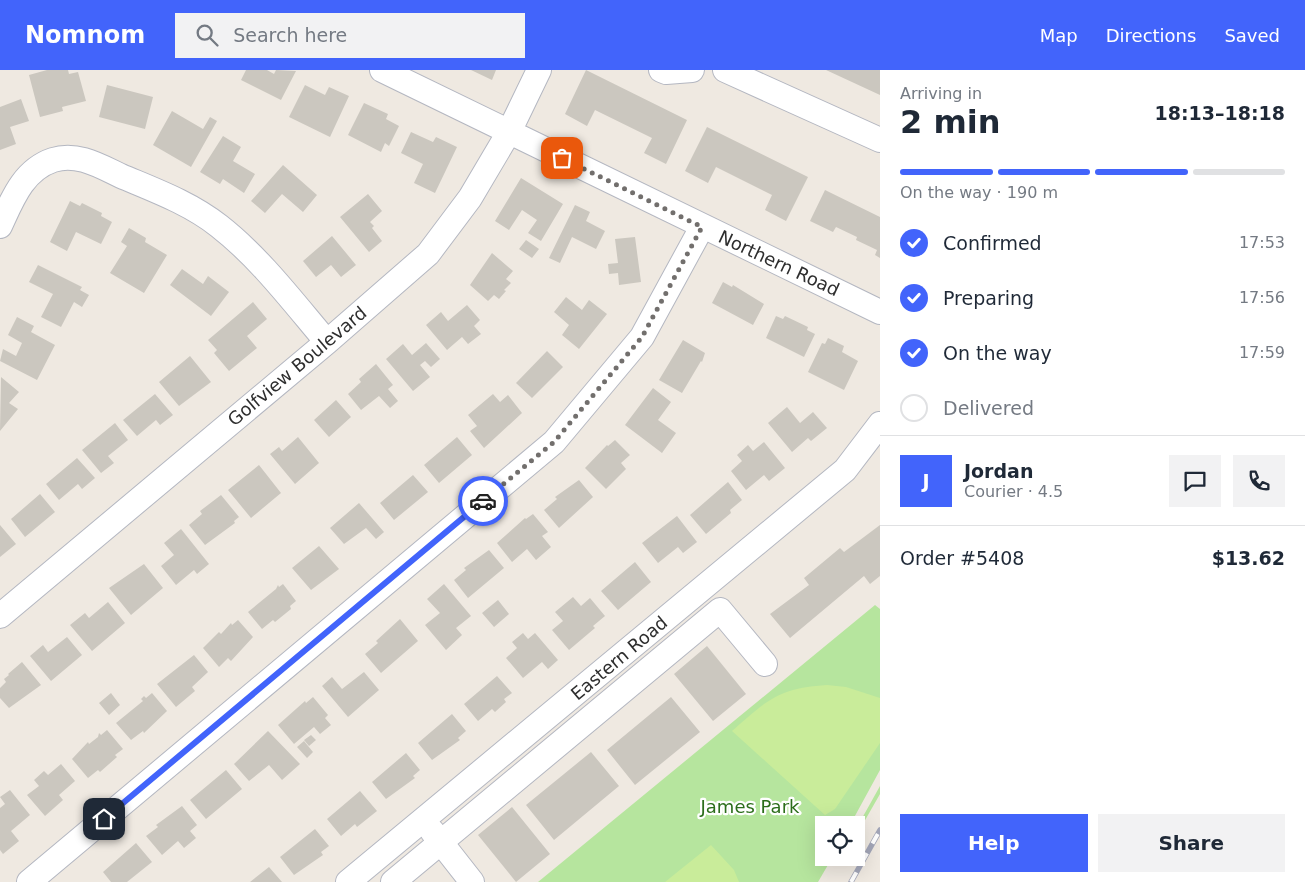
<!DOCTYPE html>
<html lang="en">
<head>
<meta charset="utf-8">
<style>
	:root { --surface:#fff; --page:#f2f2f3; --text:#1f2937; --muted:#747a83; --line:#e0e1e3; --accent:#4264fb }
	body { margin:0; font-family:"DejaVu Sans",sans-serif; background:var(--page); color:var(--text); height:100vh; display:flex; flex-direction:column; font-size:19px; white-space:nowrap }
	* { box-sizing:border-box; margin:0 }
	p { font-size:16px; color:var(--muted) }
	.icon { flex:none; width:28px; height:28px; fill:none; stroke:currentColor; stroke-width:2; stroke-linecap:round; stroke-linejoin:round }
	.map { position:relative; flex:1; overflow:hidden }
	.panel { display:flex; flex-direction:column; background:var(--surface); width:425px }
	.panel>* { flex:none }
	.controls { position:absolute; left:815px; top:746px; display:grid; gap:10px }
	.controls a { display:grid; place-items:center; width:50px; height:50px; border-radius:0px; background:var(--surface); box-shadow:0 5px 20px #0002; font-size:25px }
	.pin { position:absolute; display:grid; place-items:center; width:42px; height:42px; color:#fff; margin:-21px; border-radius:10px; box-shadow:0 2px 8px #0006 }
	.courier { position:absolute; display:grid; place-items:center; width:50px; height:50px; margin:-25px; border:4px solid #4264fb; border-radius:50%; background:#fff; color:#222; box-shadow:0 1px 6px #0007 }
	.summary em { font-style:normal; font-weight:600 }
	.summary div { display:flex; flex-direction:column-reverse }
	.summary { display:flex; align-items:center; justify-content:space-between; height:85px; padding:0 20px }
	h1 { font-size:32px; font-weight:600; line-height:38px }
	.bar { display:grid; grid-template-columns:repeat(4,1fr); gap:8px 5px; align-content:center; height:60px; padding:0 20px }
	.bar i { height:6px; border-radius:4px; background:var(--line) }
	.bar .active { background:var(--accent) }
	.bar p { grid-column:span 4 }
	.line { display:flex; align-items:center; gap:12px; padding:0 20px; border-top:1px solid var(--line) }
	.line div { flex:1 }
	.round { display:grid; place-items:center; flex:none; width:52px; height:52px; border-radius:0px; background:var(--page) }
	ol { padding:0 20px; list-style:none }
	li { display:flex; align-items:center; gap:15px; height:55px }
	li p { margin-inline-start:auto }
	li .icon { padding:5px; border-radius:50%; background:var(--accent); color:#fff; stroke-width:4 }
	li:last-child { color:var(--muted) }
	li i { width:28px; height:28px; border:2px solid var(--line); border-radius:50% }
	.action { display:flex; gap:10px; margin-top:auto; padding:10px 20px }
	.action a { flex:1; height:58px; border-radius:0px; background:var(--accent); color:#fff; font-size:20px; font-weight:600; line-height:58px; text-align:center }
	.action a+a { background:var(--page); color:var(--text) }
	header { display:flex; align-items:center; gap:30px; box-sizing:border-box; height:70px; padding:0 25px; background:var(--accent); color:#fff }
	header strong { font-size:24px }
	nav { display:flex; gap:28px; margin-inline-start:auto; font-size:18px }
	.search { width:350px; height:45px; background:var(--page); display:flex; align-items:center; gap:12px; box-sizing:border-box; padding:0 18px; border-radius:0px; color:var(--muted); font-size:19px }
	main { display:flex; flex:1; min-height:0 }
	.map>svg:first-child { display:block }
</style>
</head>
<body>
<header>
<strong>Nomnom</strong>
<div class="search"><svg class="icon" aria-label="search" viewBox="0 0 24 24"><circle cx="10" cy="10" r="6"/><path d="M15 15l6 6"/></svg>Search here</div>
<nav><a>Map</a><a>Directions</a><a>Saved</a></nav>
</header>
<main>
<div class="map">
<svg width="880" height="812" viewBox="0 0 880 812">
	<rect width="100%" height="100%" fill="#efe9e1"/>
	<path fill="#b6e59e" d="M875,535L880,539V700L850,755H824V788H832L818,812H538Z
		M880,716V724L856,766V759Z"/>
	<path fill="#c9ec9a" d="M827,615L846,617L880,628V673L835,739L825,745L732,661C767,630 779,618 827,615Z
		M711,775L734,800L739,812H665Z"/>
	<path fill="#cbc7bf" d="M47,0H68L69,4L78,2L86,31L62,37L63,41L40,47L29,5Z
		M246,0H267L274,4L276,0L296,1L281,30L241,10Z
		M471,0H496L492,10Z
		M586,0L687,50L666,94L644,83L652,68L595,40L587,56L565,44Z
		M826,0H880V25Z
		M107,15L153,27L145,59L99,47Z
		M305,15L325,25L329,17L349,26L330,67L289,47Z
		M21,29L29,51L10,57L16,74L0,80V37Z
		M364,33L388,44L386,49L399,56L389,76L385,73L381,82L348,65Z
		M172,41L203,59L210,47L217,51L191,97L153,75Z
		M707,57L808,107L786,151L765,140L772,125L716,97L708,113L685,101Z
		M411,62L433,72L436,67L457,77L435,123L414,113L423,94L401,83Z
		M223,66L241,77L233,91L255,104L244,123L223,109L220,114L200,102Z
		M283,95L317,125L303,142L282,124L265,143L251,131Z
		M521,108L563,134L541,171L528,163L537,150L522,140L509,160L495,151Z
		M825,120L880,147V188L875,185L877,180L856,170L857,167L836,157L833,162L810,151Z
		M368,124L382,141L370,152L374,156L372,158L382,171L369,182L340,147Z
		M70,131L80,136L82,133L102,143L101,146L112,152L101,174L76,162L67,181L50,172Z
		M575,135L590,142L586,151L605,161L596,179L572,167L560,193L549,188Z
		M129,158L146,168L145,172L167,185L144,223L110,203L127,176L121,172Z
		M332,166L356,195L341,207L331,195L316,207L303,191Z
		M635,167L641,212L619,215L618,203L609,204L608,194L618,193L615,169Z
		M526,170L539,179L532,188L519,179Z
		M492,183L513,201L506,209L511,213L504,220L506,221L499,229L494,225L488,231L470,215Z
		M38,195L82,217L80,220L89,225L82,237L74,232L61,257L41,247L53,224L29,212Z
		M182,199L203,214L208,206L229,222L211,246L170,215Z
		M723,212L732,217L733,215L764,234L753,255L712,233Z
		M566,227L582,240L589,230L607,244L579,279L562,265L569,255L554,242Z
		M253,232L267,249L247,266L257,278L229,301L214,283L217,280L208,270Z
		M467,235L480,250L474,256L481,264L468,274L462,267L447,280L426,255L441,242L448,251Z
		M776,246L783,249L785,246L808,257L807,260L815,264L804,287L766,268Z
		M17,247L34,256L31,262L55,275L37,310L0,291L3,279L16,286L22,273L8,265Z
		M828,268L844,276L842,282L858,291L844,320L808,302L822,273L825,274Z
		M683,270L705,283L702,292L701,291L682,323L659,310Z
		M426,273L440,289L431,297L425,291L420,295L430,307L413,321L386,289L403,274L412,285Z
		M547,281L563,297L532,328L516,313Z
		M190,286L211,312L179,336L159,312Z
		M376,294L393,315L388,319L398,331L390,338L379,326L361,340L348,324L361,312L359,309Z
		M1,307L19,322L9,333L18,339L0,361Z
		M653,318L671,332L658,350L676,363L662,383L625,355Z
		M155,324L173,345L160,355L156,350L137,366L123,350Z
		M493,324L500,332L508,325L522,343L484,378L470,361L477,356L468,345Z
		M336,330L351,347L329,367L314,350Z
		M787,337L800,353L813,342L827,358L811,371L808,368L792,382L768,353Z
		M115,353L128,370L108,386L114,393L101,403L82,380Z
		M298,367L319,393L295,414L270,384L279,377L282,381Z
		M457,367L472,385L439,413L424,395Z
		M615,370L630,385L621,393L626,399L606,419L585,398L607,375L608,376Z
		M764,372L785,398L769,411L764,405L746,420L731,401L742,391L737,385L748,375L753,381Z
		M77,388L95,408L82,419L78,414L59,430L46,414Z
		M259,395L281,423L251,448L228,420Z
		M413,405L428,422L394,450L380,433Z
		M579,410L593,427L559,458L544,440L557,429L555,427Z
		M728,412L742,430L730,440L731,443L706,464L690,445Z
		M40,424L55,442L25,467L11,449Z
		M221,425L239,447L234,451L235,453L205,475L189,455L202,444L200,441Z
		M359,433L384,462L376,469L366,458L344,474L330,458Z
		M533,444L548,462L542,466L551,477L536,490L527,479L512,492L497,473L525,448L526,449Z
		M677,446L697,472L683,483L678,477L658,493L642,473Z
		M0,455L16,474L0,487Z
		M880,455V506L870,514L864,506L790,568L770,544L809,515L804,508L840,478L844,482Z
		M181,459L209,494L197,504L194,500L176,515L161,496L174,485L164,473Z
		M319,476L339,499L311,520L292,498Z
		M489,480L504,498L468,528L454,510L466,500L464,498Z
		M635,492L651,512L618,540L601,521Z
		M144,494L163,518L131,545L109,518Z
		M283,514L296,531L290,536L291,539L275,552L273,550L262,559L248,542L276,519L278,515L279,517Z
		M444,514L471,546L456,558L462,565L446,580L425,555L440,543L427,529Z
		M573,527L581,536L590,528L605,546L593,556L595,558L569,580L552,560L563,551L555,542Z
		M498,530L509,544L494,557L482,543Z
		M108,532L125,553L92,581L70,555L85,543L89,548Z
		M400,549L418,571L381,603L365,584L378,573L376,571Z
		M238,550L253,567L231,591L228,588L219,597L203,578L219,562L221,564L231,553L232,555Z
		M523,563L528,569L535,563L558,590L548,599L542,592L523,608L506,588L517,578L512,572Z
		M67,567L82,585L51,611L30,586L43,575L48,582Z
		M707,576L746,624L713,651L674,604Z
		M194,585L208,602L192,617L195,621L176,637L157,614Z
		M22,592L41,615L9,638L0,628V618L6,612L4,609L9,605L8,604Z
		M364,602L379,620L348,647L322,616L332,607L342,619Z
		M497,606L512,623L504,629L506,632L495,642L492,639L478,651L464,634Z
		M111,623L120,635L109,645L99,633Z
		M152,623L167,641L144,663L143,661L131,670L116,653L143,631L141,629L144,626L146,628Z
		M313,627L328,645L325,648L331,655L320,664L314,657L294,674L278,655L305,631L306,633Z
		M671,627L700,662L635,715L607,680Z
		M452,644L466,661L458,668L460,670L432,690L418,673Z
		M107,660L123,679L115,685L117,687L100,702L98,700L88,708L72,689L88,672L89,674L98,667L99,663L101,665Z
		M268,661L300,694L282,710L269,695L249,711L234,694Z
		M311,665L316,670L309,676L304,670Z
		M304,671L313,682L307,688L297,677Z
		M591,682L619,716L554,770L526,735Z
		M406,683L420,700L413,706L415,708L386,729L372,712Z
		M61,694L75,711L59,725L63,730L45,746L27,725L39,716L34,710L44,701L48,705Z
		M226,700L242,719L206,749L190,730Z
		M10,720L30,745L11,761L19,771L3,784L0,780V738L5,734L0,727Z
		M360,721L377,741L357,757L355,754L341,766L327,749Z
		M182,736L197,755L190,761L196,768L184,778L178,771L162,785L146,766L158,757L156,755Z
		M512,737L550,784L516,812L478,765Z
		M315,759L329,776L321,782L323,785L294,805L280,787Z
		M136,773L152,792L127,812H111L103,802Z
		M269,797L282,812H250Z"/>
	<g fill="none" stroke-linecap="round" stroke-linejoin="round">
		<g stroke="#b4b7c1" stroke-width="26">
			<path id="minor" d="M382,0L880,242
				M661,0L666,2L692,0
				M725,0L880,70
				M0,156C12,130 23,100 53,90C77,82 100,96 121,106C154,120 190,133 219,156C260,188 293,232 327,272
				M0,546L327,272L428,184L470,128L509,62L539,0
				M432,761L472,812
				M29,812L554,372L642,267L702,157
				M348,812L845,400L880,354
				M393,812L720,540L765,594"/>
		</g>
		<use href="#minor" stroke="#fff" stroke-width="24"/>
		<g stroke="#a3a6b8" stroke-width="5.5">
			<path id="rail" d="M851,812L880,760"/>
		</g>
		<use href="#rail" stroke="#fff" stroke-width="4" stroke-dasharray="11" stroke-linecap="butt"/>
	</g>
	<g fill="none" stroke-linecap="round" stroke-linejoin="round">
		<path stroke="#726f6d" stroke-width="5" stroke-dasharray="0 9" d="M483,431L554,372L642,267L702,157L562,88"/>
		<path stroke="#4264fb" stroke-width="6" d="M104,749L483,431"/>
	</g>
	<g text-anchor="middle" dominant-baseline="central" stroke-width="4.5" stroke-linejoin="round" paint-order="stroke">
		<g font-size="18" fill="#2e2e2e" stroke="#fff">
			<text transform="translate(779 193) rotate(25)">Northern Road</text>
			<text transform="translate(297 296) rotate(-40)">Golfview Boulevard</text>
			<text transform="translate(619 588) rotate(-40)">Eastern Road</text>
		</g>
		<g font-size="18" fill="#2c6e1b" stroke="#fff">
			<text x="750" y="736">James Park</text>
		</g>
	</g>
</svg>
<div class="controls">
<a><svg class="icon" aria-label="locate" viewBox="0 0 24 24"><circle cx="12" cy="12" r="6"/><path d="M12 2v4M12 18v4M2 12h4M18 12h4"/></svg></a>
</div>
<div class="pin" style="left:562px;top:88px;background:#ea580c"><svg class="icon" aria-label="bag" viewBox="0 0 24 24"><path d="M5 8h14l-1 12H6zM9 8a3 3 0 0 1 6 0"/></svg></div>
<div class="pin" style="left:104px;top:749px;background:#1f2937"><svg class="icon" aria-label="home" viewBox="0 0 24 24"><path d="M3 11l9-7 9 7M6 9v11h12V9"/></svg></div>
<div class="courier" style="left:483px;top:431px"><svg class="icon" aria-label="car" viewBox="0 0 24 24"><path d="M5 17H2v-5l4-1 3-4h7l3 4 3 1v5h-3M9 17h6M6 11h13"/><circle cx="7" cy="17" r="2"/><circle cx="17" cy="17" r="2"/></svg></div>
</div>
<section class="panel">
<div class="summary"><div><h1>2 min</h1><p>Arriving in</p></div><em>18:13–18:18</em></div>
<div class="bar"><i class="active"></i><i class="active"></i><i class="active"></i><i></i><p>On the way · 190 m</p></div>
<ol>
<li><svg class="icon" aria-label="check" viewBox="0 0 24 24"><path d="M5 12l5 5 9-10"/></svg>Confirmed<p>17:53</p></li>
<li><svg class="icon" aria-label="check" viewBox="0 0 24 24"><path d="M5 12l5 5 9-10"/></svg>Preparing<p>17:56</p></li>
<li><svg class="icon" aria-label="check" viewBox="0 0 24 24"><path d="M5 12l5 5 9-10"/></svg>On the way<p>17:59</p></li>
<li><i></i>Delivered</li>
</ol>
<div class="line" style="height:90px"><b class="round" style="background:var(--accent);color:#fff">J</b><div><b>Jordan</b><p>Courier · 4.5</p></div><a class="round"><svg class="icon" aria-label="chat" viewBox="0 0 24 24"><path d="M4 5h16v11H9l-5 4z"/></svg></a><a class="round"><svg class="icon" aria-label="phone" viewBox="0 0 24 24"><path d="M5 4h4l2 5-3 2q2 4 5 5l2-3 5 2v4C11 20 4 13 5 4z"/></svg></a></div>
<div class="line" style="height:65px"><div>Order #5408</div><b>$13.62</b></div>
<div class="action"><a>Help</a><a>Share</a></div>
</section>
</main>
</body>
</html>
